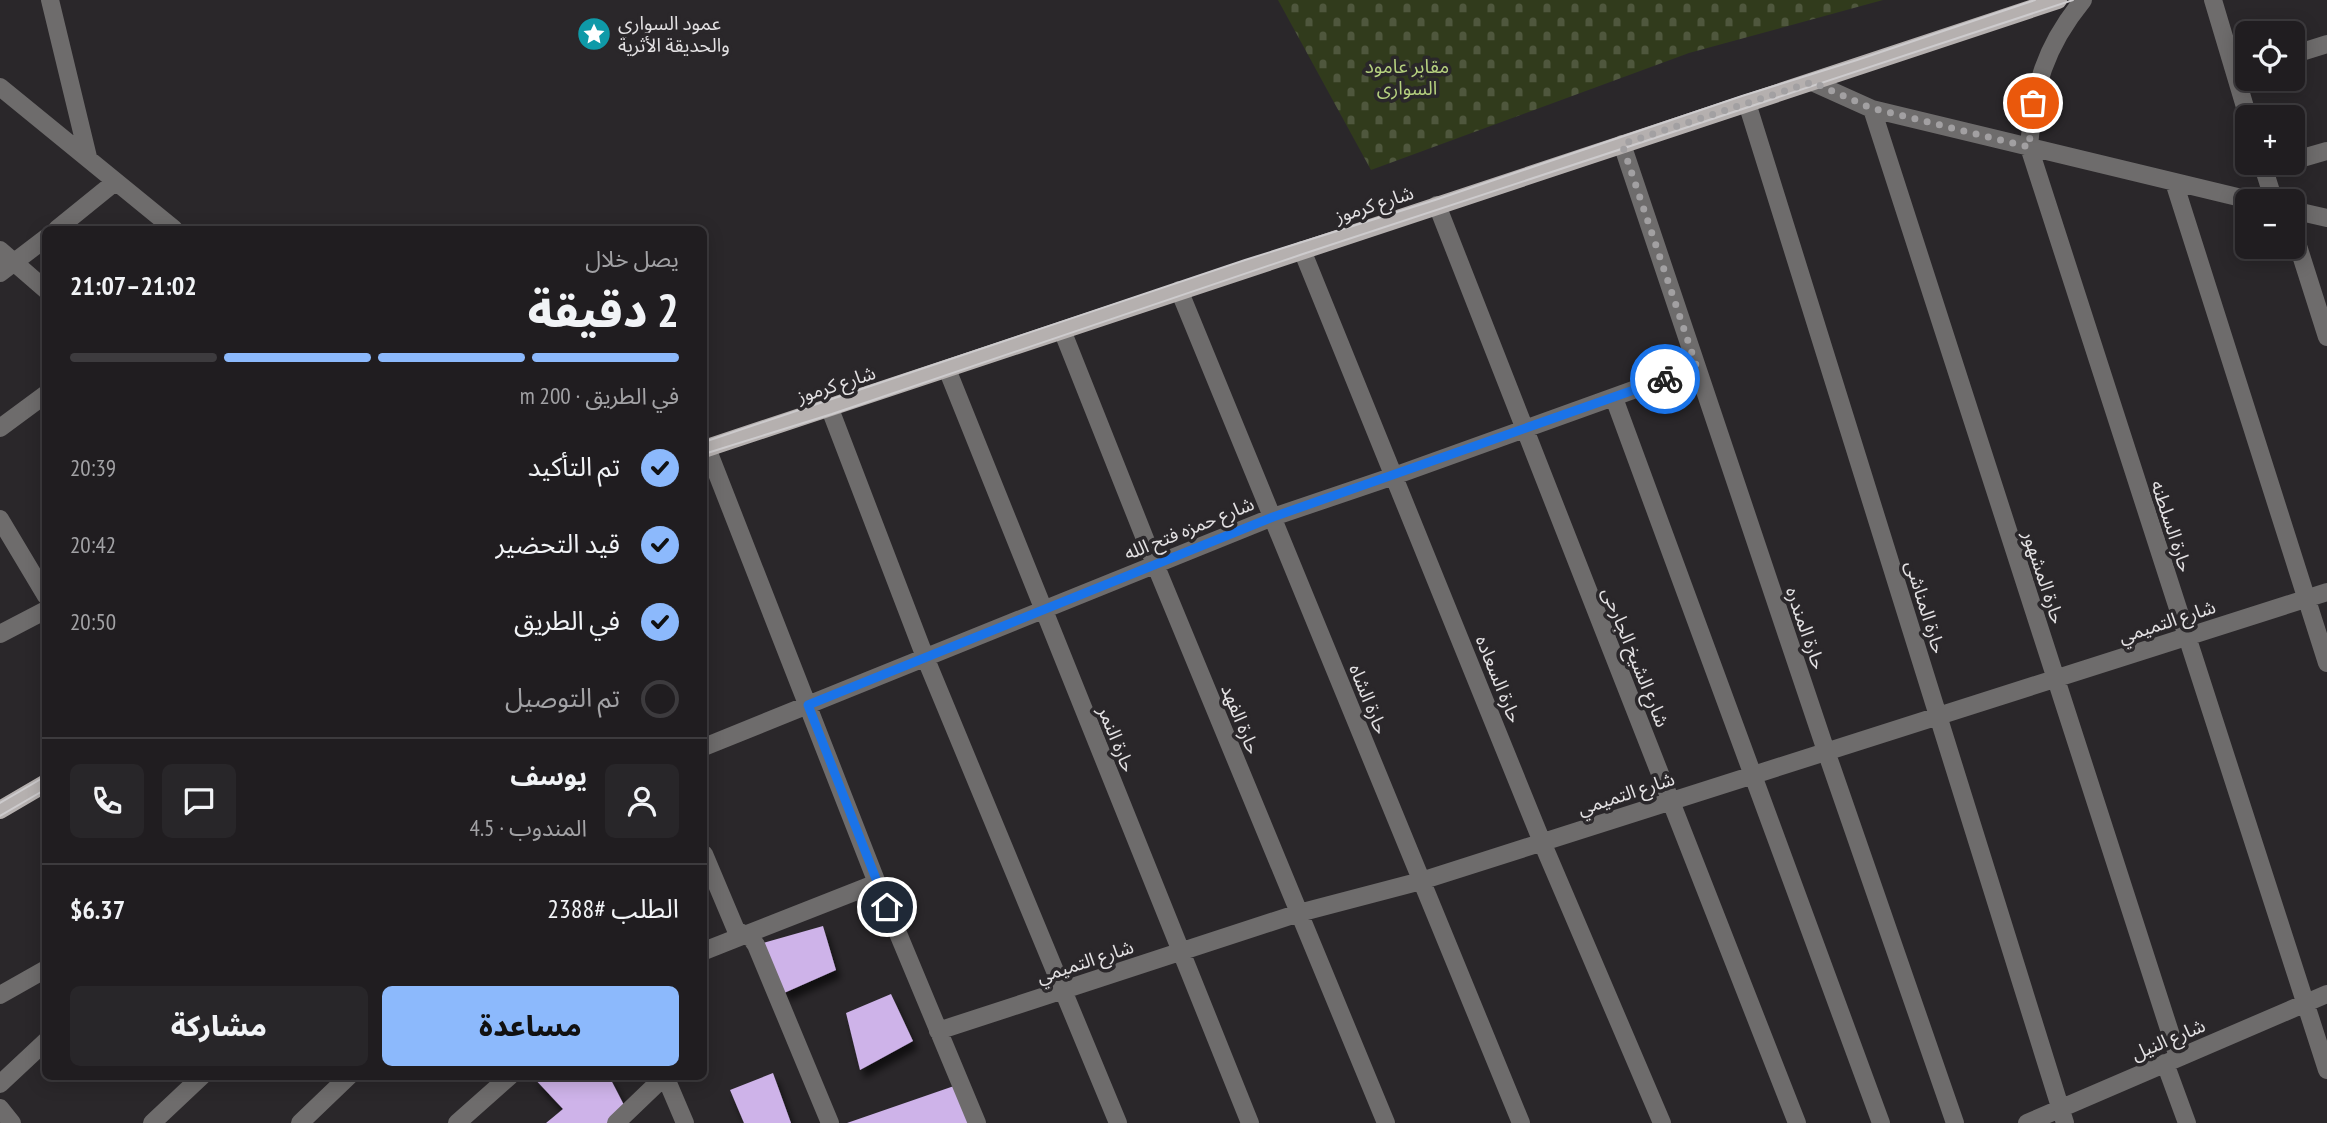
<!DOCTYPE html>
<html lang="ar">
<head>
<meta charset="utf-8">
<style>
	:root { --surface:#201d20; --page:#282629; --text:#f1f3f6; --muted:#a2a2a5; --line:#3d3b3e; --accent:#8cb9fc }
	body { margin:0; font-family:"PT Sans Narrow","Noto Sans Arabic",sans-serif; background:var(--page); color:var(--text); direction:rtl; height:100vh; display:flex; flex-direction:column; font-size:26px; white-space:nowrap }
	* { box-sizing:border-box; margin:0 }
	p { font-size:23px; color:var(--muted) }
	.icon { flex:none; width:38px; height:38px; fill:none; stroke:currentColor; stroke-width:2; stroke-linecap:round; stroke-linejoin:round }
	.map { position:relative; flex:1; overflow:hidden; direction:ltr }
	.side { position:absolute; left:42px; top:226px; width:665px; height:854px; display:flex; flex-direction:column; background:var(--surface); border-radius:10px; box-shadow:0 4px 18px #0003,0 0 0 2px var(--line); direction:rtl }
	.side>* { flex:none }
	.buttons { position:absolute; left:2235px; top:21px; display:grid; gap:14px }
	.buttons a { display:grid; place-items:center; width:70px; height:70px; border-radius:10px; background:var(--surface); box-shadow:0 4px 18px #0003,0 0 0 2px var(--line); font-size:35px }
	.pin { position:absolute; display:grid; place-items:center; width:60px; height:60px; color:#fff; margin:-30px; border:4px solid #fff; border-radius:50%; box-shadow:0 2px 7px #0007 }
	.courier { position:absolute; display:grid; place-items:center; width:70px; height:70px; margin:-35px; border:5px solid #1a73e8; border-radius:50%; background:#fff; color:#222; box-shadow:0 2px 9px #0007 }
	.overview em { font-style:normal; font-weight:800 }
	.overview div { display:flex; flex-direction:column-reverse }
	.overview { display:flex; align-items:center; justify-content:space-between; height:119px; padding:0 28px }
	h1 { font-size:46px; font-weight:800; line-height:52px }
	.bar { display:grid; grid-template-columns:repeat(4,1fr); gap:10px 7px; align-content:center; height:84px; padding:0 28px }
	.bar i { height:9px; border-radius:5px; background:var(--line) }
	.bar .current { background:var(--accent) }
	.bar p { grid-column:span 4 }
	.line { display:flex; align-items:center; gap:18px; padding:0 28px; border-top:2px solid var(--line) }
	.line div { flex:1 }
	.round { display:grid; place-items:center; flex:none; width:74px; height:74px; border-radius:10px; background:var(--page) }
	ol { padding:0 28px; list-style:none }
	li { display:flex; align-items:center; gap:21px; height:77px }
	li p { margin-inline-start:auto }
	li .icon { padding:7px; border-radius:50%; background:var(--accent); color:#111; stroke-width:4 }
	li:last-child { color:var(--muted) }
	li i { width:38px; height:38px; border:4px solid var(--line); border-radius:50% }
	.cta { display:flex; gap:14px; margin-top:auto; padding:14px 28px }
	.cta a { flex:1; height:80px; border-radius:10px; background:var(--accent); color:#111; font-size:28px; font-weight:800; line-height:80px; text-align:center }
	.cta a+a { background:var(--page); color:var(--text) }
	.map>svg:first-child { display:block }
</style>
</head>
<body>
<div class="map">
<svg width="2327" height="1123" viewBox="0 0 2327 1123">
	<defs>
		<pattern id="cemetery-stones" width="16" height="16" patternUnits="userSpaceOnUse" patternTransform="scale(1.75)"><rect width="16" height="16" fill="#313b1c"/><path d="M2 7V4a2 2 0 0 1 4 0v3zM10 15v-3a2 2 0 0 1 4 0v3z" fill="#4f573d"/></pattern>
		<filter id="shadow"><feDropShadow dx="4.5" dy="8" stdDeviation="3.5" flood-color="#0009"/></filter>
	</defs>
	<rect width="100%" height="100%" fill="#2a272a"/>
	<path fill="url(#cemetery-stones)" d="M1278,0H1883L1689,53L1371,170Z"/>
	<path fill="#ceb3e9" filter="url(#shadow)" d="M823,926L836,970L784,993L763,943Z
		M891,994L913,1041L860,1070L846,1013Z
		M773,1073L791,1123H744L730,1090Z
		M532,1076H609L625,1107L608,1123H546L563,1109Z
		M954,1086L968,1123H847Z"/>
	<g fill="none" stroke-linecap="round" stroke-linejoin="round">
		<path stroke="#6e6c6c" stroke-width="18" d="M50,0L88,157
			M2083,0C2044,48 2034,86 2029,147L2327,1070
			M2213,0L2248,117
			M2292,55L2327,44
			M1812,82L1872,109L2254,201
			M0,87L174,229
			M1747,103L2065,1123
			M1872,109L2178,1057
			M1622,144L1826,751L1955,1123
			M2292,161L2327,151
			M2262,163L2274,201
			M2174,182L2327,663
			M1437,205L1797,1123
			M2292,210L2327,218
			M2292,227L2327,337
			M57,229L115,182
			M0,250L46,290
			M1302,250L1542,842L1662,1123
			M0,273L46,238
			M1179,290L1521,1123
			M1062,330L1155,564L1386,1123
			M947,369L1250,1123
			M1614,398L1881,1123
			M830,409L925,657L1118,1123
			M0,428L46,394
			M707,448L877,883L977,1123
			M0,519L46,596
			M0,634L46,610
			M704,747L1273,517L1394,476L1697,367
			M704,854L736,930L751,938L756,945L830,1123
			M704,951L877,883
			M0,995L46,969
			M938,1031L1299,913L1421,881L2327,592
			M2165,1063L2187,1123
			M0,1084L46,1041
			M0,1108L12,1123
			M152,1123L202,1076
			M300,1123L349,1076
			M457,1123L510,1076
			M616,1123L665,1076L685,1123
			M2027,1123L2327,994"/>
		<path stroke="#b5b0af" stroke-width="18" d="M704,449L2058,0
			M0,810L46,783"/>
		<path stroke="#cdcbcd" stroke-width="2" d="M704,442L1245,260L1435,200L1742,96L1857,60L2035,0
			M704,454L832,414L1303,254L2073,0
			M0,803L46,776
			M0,816L46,789"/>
	</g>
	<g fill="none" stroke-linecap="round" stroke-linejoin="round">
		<path stroke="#a2a0a2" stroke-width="7" stroke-dasharray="0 12.6" d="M1665,379L1697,368L1622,144L1812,82L1871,108L2029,147L2033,103"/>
		<path stroke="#1a73e8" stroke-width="9" d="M887,907L808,705L1273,517L1665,379"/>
	</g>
	<defs>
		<g id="sight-disc" transform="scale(1.75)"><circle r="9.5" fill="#0f9aa8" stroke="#2a272a"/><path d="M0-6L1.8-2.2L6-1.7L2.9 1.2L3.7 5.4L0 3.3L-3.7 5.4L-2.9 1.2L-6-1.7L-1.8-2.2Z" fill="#fff"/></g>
	</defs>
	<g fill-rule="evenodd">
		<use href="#sight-disc" x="594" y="34"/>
	</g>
	<g text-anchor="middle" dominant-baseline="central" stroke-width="7" stroke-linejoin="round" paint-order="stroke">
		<g font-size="19" fill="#e3e1e3" stroke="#2a272a" text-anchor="start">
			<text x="618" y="23">عمود السواري<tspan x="618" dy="22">والحديقة الأثرية</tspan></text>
		</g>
		<g font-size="19" fill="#b5d07f" stroke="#2a272a">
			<text x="1407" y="66">مقابر عامود<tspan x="1407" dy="22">السوارى</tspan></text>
		</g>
		<g font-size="19" fill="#e3e1e3" stroke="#2a272a">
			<text transform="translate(1374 204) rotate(-18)">شارع كرموز</text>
			<text transform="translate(836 384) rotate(-18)">شارع كرموز</text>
			<text transform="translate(2172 526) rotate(72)">حارة السلطنه</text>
			<text transform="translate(1189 528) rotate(-22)">شارع حمزه فتح الله</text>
			<text transform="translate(2044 577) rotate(72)">حارة المشهور</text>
			<text transform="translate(1926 607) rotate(73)">حارة المناشى</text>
			<text transform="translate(2167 621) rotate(-18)">شارع التميمي</text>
			<text transform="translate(1806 628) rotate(71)">حارة المندره</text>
			<text transform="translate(1636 657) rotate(68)">شارع الشيخ الجارحى</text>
			<text transform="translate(1499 679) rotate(68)">حارة السعاده</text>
			<text transform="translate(1369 699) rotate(68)">حارة الشاه</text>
			<text transform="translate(1241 719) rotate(68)">حارة الفهد</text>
			<text transform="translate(1117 739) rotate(68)">حارة النمر</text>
			<text transform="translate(1626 793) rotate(-18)">شارع التميمي</text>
			<text transform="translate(1085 961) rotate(-18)">شارع التميمي</text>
			<text transform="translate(2168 1039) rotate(-23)">شارع النيل</text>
		</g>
	</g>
</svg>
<div class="buttons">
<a><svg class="icon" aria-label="locate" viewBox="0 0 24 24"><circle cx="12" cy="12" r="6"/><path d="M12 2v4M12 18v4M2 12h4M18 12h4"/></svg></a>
<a>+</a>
<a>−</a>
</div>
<div class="pin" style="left:2033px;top:103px;background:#ea580c"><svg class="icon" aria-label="bag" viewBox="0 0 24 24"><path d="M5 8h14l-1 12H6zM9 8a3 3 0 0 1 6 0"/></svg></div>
<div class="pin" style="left:887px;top:907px;background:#1f2937"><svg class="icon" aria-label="home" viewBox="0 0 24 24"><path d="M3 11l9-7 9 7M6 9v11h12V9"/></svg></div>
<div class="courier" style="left:1665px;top:379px"><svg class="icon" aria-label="bike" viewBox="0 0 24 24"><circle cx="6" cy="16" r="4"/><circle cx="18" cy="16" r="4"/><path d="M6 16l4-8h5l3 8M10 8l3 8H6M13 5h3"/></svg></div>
<section class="side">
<div class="overview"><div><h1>2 دقيقة</h1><p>يصل خلال</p></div><em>21:02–21:07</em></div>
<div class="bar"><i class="current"></i><i class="current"></i><i class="current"></i><i></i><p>في الطريق · 200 m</p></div>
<ol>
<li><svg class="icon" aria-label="check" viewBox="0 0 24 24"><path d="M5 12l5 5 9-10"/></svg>تم التأكيد<p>20:39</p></li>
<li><svg class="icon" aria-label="check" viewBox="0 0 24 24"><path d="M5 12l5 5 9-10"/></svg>قيد التحضير<p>20:42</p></li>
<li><svg class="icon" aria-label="check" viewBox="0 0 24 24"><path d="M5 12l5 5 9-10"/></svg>في الطريق<p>20:50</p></li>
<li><i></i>تم التوصيل</li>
</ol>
<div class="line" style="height:126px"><a class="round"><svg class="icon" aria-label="person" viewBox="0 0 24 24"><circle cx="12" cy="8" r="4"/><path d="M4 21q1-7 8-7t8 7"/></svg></a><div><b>يوسف</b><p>المندوب · 4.5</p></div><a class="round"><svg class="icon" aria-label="chat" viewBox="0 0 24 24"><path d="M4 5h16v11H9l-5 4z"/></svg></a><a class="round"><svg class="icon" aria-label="phone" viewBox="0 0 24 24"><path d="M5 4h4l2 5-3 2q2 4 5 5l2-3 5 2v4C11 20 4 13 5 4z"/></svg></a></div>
<div class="line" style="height:91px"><div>الطلب #2388</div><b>$6.37</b></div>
<div class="cta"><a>مساعدة</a><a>مشاركة</a></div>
</section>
</div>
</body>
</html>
